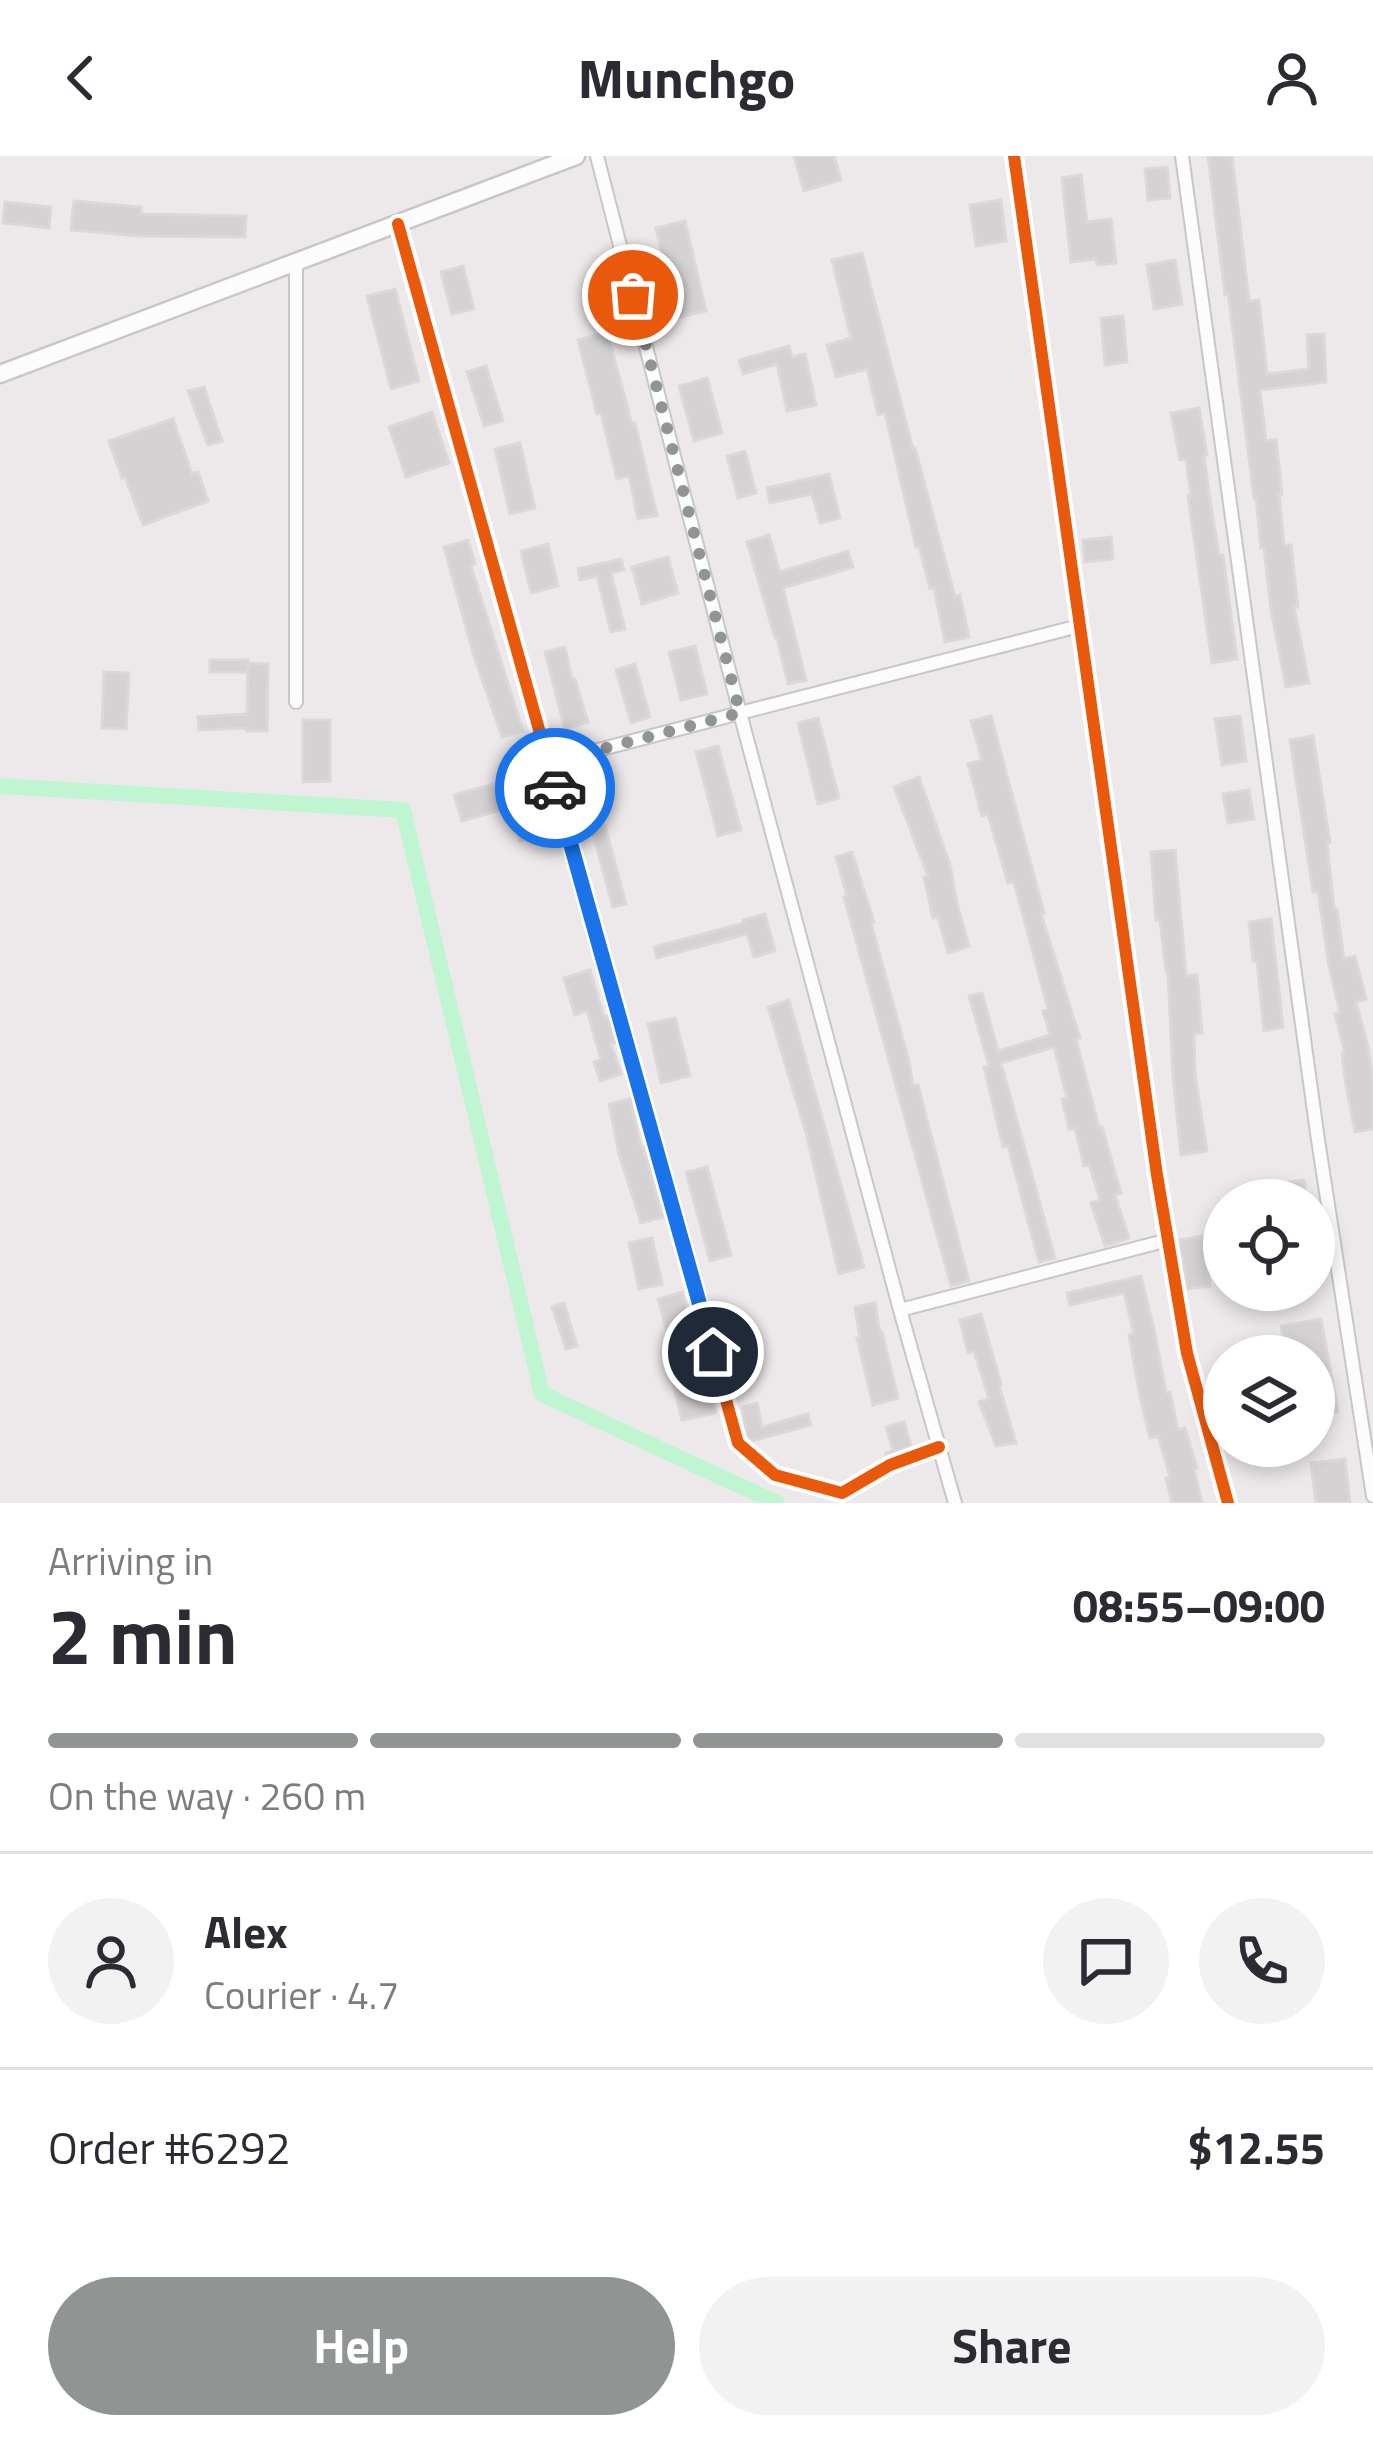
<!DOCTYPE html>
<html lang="en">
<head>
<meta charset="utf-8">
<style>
	:root { --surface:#fff; --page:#f2f2f3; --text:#2b2b33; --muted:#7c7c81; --line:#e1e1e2; --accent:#909492 }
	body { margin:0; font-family:"Titillium Web",sans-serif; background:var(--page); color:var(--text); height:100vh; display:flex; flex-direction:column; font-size:45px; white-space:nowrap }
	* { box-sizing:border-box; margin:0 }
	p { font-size:39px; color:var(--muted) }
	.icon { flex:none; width:66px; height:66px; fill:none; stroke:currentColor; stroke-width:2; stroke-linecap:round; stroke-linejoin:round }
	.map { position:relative; height:1347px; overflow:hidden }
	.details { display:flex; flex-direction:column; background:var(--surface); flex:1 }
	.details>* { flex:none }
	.buttons { position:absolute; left:1203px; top:1023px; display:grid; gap:24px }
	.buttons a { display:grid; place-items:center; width:132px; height:132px; border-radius:50%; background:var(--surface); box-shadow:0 6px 18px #0003; font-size:60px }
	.pin { position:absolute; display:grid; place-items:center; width:102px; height:102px; color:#fff; margin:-51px; border:6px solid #fff; border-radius:50%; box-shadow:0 3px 12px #0007 }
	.courier { position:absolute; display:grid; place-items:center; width:120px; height:120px; margin:-60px; border:9px solid #1a73e8; border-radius:50%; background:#fff; color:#222; box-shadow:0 3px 15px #0007 }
	.summary em { font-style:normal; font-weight:700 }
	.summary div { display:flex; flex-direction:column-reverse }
	.summary { display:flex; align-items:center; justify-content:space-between; height:204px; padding:0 48px }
	h1 { font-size:78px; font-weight:700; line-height:90px }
	.bar { display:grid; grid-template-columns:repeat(4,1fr); gap:18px 12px; align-content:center; height:144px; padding:0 48px }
	.bar i { height:15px; border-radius:9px; background:var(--line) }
	.bar .current { background:var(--accent) }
	.bar p { grid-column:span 4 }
	.line { display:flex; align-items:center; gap:30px; padding:0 48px; border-top:3px solid var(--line) }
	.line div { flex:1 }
	.round { display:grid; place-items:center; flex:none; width:126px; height:126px; border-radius:63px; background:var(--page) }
	.button { display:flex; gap:24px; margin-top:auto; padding:24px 48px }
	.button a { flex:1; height:138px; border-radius:72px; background:var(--accent); color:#fff; font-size:48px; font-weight:700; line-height:138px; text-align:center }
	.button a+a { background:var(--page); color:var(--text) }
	header { display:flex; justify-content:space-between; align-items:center; height:156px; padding:0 48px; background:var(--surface); font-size:54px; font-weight:700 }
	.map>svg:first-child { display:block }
</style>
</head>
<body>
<header><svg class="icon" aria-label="back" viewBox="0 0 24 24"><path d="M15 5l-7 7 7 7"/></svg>Munchgo<svg class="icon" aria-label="person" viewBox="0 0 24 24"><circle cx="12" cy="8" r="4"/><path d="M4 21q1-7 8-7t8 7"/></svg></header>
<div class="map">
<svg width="1373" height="1347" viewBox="0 0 1373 1347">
	<rect width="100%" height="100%" fill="#ede9eb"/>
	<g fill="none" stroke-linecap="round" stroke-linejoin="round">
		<path stroke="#c0f5d2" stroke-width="16" d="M0,630L403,654L542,1238L777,1347"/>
	</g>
	<path fill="#d4d2d2" stroke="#dcd8da" stroke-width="3" d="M794,0H834L841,24L804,35Z
		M1208,0H1232L1249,145L1259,144L1267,218L1309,213L1307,179L1324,178L1326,226L1260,234L1266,285L1276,284L1282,338L1279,339L1284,389H1291L1298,451H1294L1309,527L1286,531L1271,454L1264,392H1261L1256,341L1254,342L1228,137L1225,138Z
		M1167,11L1170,42L1148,44L1145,13Z
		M1081,19L1087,66L1111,63L1116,107L1097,109L1096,103L1071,106L1062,22Z
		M1001,44L1006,85L976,90L970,49Z
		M74,45L141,51V58L246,60L245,81L139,80L71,74Z
		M5,46L51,51L49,72L3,67Z
		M685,65L706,155L677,162L656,72Z
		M862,97L913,293L915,292L955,441L960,439L969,481L945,486L934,432L930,433L919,390L916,391L885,257L878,259L867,213L836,221L827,189L851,182L832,104Z
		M1175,104L1182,148L1154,153L1147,109Z
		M463,110L474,153L452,158L441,116Z
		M395,133L419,225L391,233L367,140Z
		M1123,160L1127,206L1105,209L1101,162Z
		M607,176L632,268L635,267L657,359L638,363L629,320L617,323L601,257L597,258L578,184Z
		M789,190L792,201L805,198L816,249L787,255L777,208L743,218L739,204Z
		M486,210L503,265L484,270L467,216Z
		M707,222L722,277L694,285L679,230Z
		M204,231L222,285L208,289L188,235Z
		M1199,252L1207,299H1204L1209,337L1219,399H1223L1237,503L1212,507L1188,340H1191L1186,303L1180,304L1171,257Z
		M432,256L449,307L406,321L389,271Z
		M173,263L192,318L198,316L208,345L143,369L125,321L122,322L109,285Z
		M520,287L535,352L510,358L495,293Z
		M745,295L756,337L738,342L727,300Z
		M829,318L840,362L820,367L812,338L770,347L767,332Z
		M769,379L780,416L848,395L853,411L783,432L806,524L788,528L777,482H775L747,386Z
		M1111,381L1113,403L1085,406L1083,384Z
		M468,384L475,408L471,410L523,575L502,581L473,497L444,391Z
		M548,388L558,430L531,437L521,395Z
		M668,401L678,437L642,448L632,411Z
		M621,403L624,414L611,417L625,473L611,476L597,420L580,424L578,413Z
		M695,490L707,538L681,544L669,496Z
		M565,491L572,523H575L588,566L565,573L545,496Z
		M210,504H248V516H210Z
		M248,507L268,508L267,575H247V572L199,574L198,561L247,558Z
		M635,508L650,561L631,567L616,514Z
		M104,516L129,517L126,573L102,572Z
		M991,560L1044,757L1041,758L1080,882L1076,883L1099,972L1102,971L1121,1037L1115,1039L1129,1082L1105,1090L1091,1047L1100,1044L1089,1008L1084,1010L1075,972L1069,973L1062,943L1067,942L1054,891L1001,907L1055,1102L1039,1106L1008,990L1003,991L984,911L989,910L969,840L982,837L998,895L1050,879L1043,855L1048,853L1014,726L1008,727L988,658L982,660L968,608L982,604L971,565Z
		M1240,560L1246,605L1222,609L1215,563Z
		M818,562L839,642L818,648L798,567Z
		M303,564H330V625L303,626Z
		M1313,580L1330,686L1327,687L1334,753H1337L1344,803L1355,800L1366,843L1356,846L1368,890L1373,924V973L1355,976L1346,929L1342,897H1345L1335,858L1340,857L1329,810L1318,736H1313L1290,584Z
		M718,590L741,674L718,680L696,596Z
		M534,612L550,677L520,685L512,651L462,665L454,639L505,625L503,620Z
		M600,620L608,646L589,652L581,626Z
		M919,621L950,709L957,748L969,790L948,797L938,761L933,762L924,721L928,720L894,631Z
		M1249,634L1254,663L1228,667L1223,638Z
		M605,670L626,748L613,751L592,674Z
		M1175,694L1186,820L1197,819L1202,877L1194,878L1195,918L1207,995L1181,999L1173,921L1168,815L1166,816L1160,764H1156L1151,696Z
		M852,696L874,766L871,767L909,905L913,930L918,929L969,1125L951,1130L844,741L847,740L836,701Z
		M765,758L775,795L754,801L747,778L657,802L654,791L744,767L743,764Z
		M1271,763L1283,871L1264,875L1257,805H1253L1249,766Z
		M590,814L604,861L608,860L615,887L611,888L621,918L600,925L594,906L601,903L587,855L575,859L564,822Z
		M789,844L864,1111L839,1118L806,977L768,851Z
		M675,862L690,920L661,927L648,868Z
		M630,943L641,991H643L663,1061L641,1067L619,998L609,948Z
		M707,1011L731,1099L710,1105L686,1016Z
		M1304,1024L1307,1044H1276L1274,1028Z
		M1203,1080L1210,1130L1187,1133L1180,1084Z
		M652,1082L662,1128L639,1133L629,1087Z
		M1141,1120L1154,1173L1166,1236H1170L1178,1274L1185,1272L1197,1312L1194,1313L1202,1347H1172L1166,1322L1170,1321L1158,1280L1150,1282L1140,1241L1129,1179L1134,1178L1124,1137L1070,1149L1067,1137Z
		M682,1136L694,1181L696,1180L715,1257L682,1264L664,1189L670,1187L658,1143Z
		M564,1147L577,1190L566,1193L552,1151Z
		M875,1147L880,1177L882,1176L898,1242L873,1249L857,1182H860L855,1151Z
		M981,1158L1001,1228L999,1229L1016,1287L996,1290L979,1246L989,1243L974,1195L968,1197L960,1164Z
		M1321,1163L1338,1256L1314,1260V1200H1287L1281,1170Z
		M757,1247L762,1271L808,1258L811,1269L752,1285L747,1281L742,1251Z
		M904,1266L911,1290L886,1299V1297L893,1295L886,1271Z
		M1345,1303L1350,1347H1316L1311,1307Z"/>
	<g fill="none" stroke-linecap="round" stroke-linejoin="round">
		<g stroke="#c8c7c8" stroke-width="16">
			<path id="street" d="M1014,0L1157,1019L1187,1197L1228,1347
				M1182,0L1318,984L1373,1340
				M398,68L738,1287L775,1319L842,1337L890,1309L939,1291
				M296,106V546
				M548,607L740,557L597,0
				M900,1154L740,557L1079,470
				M955,1347L900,1154L1168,1084"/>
		</g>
		<g stroke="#c8c7c8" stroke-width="21">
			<path id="secondary" d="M0,218L576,0"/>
		</g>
		<use href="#street" stroke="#fcfcfc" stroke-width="12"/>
		<use href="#secondary" stroke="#fcfcfc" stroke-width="16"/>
		<g stroke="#fff" stroke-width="20">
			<path id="cycleway" d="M1014,0L1157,1019L1187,1197L1228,1347
				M398,68L738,1287L775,1319L842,1337L890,1309L939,1291"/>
		</g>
		<use href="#cycleway" stroke="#e8590c" stroke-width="12"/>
	</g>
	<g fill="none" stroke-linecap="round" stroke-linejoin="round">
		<path stroke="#909492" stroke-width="12" stroke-dasharray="0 21.6" d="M555,632L548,607L740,557L633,139"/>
		<path stroke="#1a73e8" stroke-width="15" d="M555,632L713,1196"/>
	</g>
</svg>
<div class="buttons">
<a><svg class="icon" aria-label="locate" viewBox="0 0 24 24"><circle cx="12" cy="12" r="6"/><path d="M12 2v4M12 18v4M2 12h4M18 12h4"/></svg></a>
<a><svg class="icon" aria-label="layers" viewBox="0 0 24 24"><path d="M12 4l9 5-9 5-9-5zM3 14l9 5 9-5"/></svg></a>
</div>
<div class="pin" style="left:633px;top:139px;background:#ea580c"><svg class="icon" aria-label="bag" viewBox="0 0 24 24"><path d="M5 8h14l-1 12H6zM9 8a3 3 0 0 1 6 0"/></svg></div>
<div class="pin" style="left:713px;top:1196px;background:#1f2937"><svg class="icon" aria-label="home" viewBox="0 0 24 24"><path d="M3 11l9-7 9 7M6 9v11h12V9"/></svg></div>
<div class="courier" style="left:555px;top:632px"><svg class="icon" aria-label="car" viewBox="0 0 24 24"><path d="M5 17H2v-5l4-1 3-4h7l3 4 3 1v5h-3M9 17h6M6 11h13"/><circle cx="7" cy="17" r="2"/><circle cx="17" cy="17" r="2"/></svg></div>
</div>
<section class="details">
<div class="summary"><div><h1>2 min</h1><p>Arriving in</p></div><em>08:55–09:00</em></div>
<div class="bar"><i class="current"></i><i class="current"></i><i class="current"></i><i></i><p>On the way · 260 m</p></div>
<div class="line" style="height:216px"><a class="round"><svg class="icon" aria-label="person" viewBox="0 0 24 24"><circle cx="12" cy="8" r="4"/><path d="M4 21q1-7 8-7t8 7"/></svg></a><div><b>Alex</b><p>Courier · 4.7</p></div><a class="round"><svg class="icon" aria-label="chat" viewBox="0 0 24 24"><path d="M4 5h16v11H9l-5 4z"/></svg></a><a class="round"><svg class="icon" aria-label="phone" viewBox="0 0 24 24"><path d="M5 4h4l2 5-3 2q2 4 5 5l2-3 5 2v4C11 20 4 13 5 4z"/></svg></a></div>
<div class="line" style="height:156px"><div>Order #6292</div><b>$12.55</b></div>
<div class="button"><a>Help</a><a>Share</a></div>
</section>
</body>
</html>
